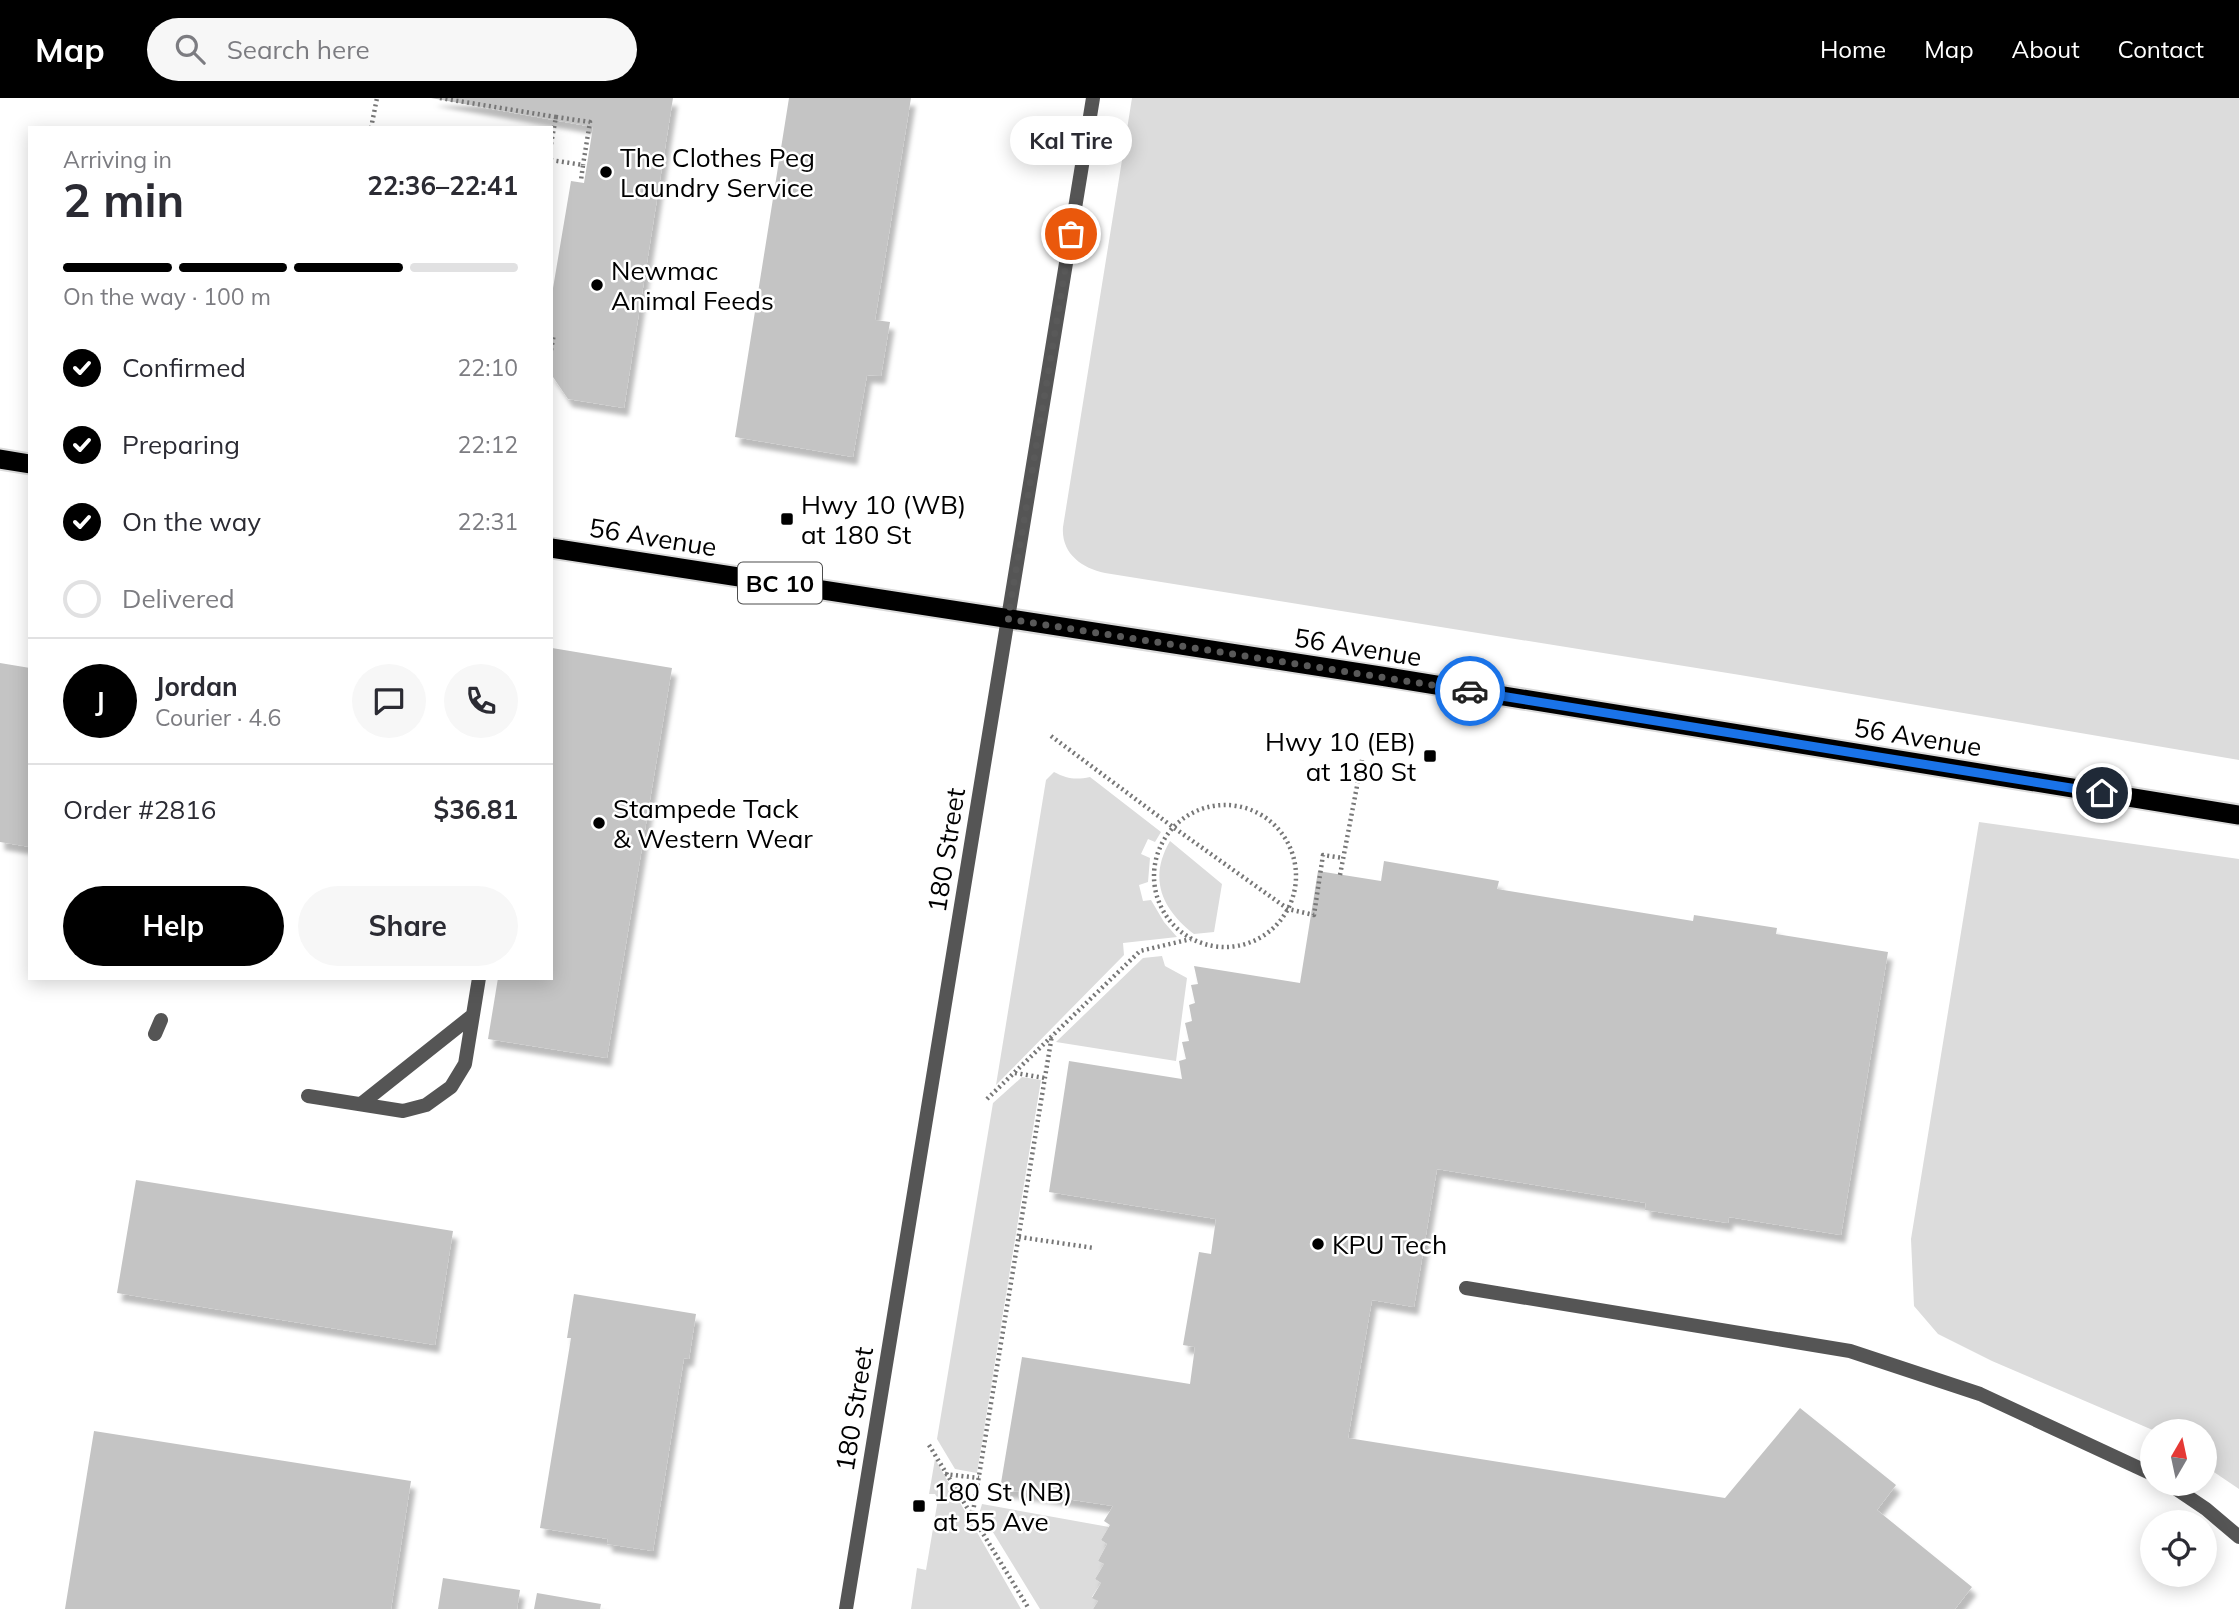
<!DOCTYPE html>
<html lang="en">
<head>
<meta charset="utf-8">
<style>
	:root { --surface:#fff; --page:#f7f7f7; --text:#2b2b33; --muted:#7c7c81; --line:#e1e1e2; --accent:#000 }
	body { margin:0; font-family:Mulish,sans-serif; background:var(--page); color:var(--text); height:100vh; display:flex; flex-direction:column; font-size:26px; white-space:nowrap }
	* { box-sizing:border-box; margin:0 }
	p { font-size:23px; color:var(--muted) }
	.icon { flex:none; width:38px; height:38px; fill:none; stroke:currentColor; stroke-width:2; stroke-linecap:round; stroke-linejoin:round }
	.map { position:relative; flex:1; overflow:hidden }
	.details { position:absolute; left:28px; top:28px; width:525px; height:854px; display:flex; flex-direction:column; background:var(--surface); border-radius:0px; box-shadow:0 4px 18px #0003 }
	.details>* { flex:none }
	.needle { width:46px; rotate:9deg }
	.controls { position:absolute; left:2140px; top:1321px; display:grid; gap:14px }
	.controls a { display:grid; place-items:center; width:77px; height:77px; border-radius:50%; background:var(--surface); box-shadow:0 4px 18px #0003; font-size:35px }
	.pin { position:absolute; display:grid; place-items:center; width:60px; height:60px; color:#fff; margin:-30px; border:4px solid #fff; border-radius:50%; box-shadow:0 2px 7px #0007 }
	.courier { position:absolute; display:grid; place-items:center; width:70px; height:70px; margin:-35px; border:5px solid #1a73e8; border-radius:50%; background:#fff; color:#222; box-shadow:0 2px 9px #0007 }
	.bubble { position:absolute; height:49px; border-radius:24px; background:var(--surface); box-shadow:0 4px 18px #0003; font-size:23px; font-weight:700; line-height:49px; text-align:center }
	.head em { font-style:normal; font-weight:700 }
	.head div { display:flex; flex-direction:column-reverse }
	.head { display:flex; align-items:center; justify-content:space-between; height:119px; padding:0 35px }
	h1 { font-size:46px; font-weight:700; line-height:52px }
	.bar { display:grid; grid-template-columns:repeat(4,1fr); gap:10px 7px; align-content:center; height:84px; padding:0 35px }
	.bar i { height:9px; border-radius:5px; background:var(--line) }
	.bar .selected { background:var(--accent) }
	.bar p { grid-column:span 4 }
	.line { display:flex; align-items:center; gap:18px; padding:0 35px; border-top:2px solid var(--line) }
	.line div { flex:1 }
	.round { display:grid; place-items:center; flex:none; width:74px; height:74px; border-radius:37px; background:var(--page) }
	ol { padding:0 35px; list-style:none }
	li { display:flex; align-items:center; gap:21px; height:77px }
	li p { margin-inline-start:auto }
	li .icon { padding:7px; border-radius:50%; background:var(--accent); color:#fff; stroke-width:4 }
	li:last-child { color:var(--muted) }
	li i { width:38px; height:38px; border:4px solid var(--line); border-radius:50% }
	.button { display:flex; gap:14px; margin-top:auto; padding:14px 35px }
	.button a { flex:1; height:80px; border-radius:42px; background:var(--accent); color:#fff; font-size:28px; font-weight:700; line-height:80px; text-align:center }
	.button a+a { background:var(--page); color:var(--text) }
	header { display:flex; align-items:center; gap:42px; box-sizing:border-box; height:98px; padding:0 35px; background:var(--accent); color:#fff }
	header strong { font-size:33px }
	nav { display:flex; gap:38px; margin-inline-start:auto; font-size:24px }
	.search { width:490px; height:63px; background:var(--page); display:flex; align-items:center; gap:18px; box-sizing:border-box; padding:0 24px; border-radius:38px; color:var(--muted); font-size:26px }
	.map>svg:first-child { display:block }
</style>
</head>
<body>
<header>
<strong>Map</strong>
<div class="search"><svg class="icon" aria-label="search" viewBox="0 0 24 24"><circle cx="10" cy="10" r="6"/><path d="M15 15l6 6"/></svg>Search here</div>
<nav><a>Home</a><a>Map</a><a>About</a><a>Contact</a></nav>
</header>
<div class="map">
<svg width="2239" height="1511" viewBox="0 0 2239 1511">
	<defs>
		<filter id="shadow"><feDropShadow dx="4.5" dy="8" stdDeviation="2" flood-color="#0004"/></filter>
	</defs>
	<rect width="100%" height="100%" fill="#fff"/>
	<path fill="#dcdcdc" d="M1132,0H2239V662L1740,577L1105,475C1081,470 1061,455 1063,429Z
		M1054,674C1067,681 1076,682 1090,679L1161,734L1155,744L1148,741L1141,756L1150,760L1148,784L1139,787L1143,803L1151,802L1164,824L1177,839L1123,845L1124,857L996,987L1046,682Z
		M1979,724L2239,761V1391L2205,1368V1334L2155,1333L1992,1263L1938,1236L1914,1208L1911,1141Z
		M1170,743L1222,786L1214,834L1194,836C1162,811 1148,781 1170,743Z
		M1162,858L1165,868L1187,880L1176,963L1056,944L1143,860Z
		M1022,979L1041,982L977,1375L955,1371L937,1341L993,1005Z
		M935,1361L1021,1511H911L917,1470L926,1472L938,1401L935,1396H929Z
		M982,1406L1109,1429L1101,1442L1107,1446L1098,1463L1104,1466L1095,1481L1101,1485L1092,1499L1098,1503L1093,1511H1040L980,1413Z"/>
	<path fill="#c4c4c4" filter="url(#shadow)" d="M431,0H673L624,310L568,301L551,276V202L571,83L584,85L593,29Z
		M789,0H911L875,222L890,224L881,278L867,277L853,359L735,339Z
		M552,550L672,570L607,960L488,941L498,880H551Z
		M0,565L30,570V749L0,744Z
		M1384,763L1499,783L1497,791L1693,823L1694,817L1777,830L1776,836L1888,854L1841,1137L1729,1119L1728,1125L1645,1112L1646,1105L1437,1071L1414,1209L1372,1202L1348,1340L1725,1400L1800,1310L1896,1387L1877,1412L1972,1489L1955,1511H1093L1098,1503L1092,1500L1101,1485L1095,1481L1104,1466L1098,1463L1107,1446L1101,1442L1110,1427L1104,1423L1113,1408L1000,1391L1022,1259L1190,1286L1195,1249L1183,1247L1199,1154L1211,1156L1216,1121L1049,1094L1069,963L1182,981L1179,963L1186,961L1182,944L1189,943L1185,925L1192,923L1189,907L1195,905L1191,887L1198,886L1194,868L1300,885L1318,773L1381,783Z
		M136,1082L453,1133L435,1247L117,1195Z
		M574,1196L696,1216L689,1261L684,1260L653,1453L607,1446L608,1441L540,1430L571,1240H567Z
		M94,1333L411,1383L391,1511H65Z
		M443,1480L520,1492L517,1511H438Z
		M537,1495L601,1506L600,1511H534Z"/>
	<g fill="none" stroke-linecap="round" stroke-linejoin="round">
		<g stroke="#dbdbdb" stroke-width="23">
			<path id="trunk" d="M0,361L30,366
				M551,450L1387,579L2239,717"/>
		</g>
		<path stroke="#777" stroke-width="4.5" stroke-dasharray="2 3.5" stroke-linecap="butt" d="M440,0L556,19L551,46
			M556,19L590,24L583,67
			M371,30L377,0
			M551,62L583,67L581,82
			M551,252L554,236
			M1051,638L1173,729L1288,811L1314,817L1323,757L1343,760
			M1154 778a71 71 0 1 1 142 0a71 71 0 1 1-142 0Z
			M1340,777L1362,662
			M1015,975L1045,980
			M987,1001L1140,853L1191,841
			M1019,1139L1094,1150
			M929,1347L1029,1511
			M945,1376L979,1380
			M972,1420L1052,937"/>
		<path stroke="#555" stroke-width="14" d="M155,936L161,922
			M308,998L403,1013L426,1007L451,989L465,966L479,880
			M361,1006L473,917
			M1466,1190L1850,1253L1980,1296L2152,1376
			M2169,1386L2206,1411L2239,1439"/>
		<path stroke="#555" stroke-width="14" d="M846,1511L1093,0"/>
		<use href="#trunk" stroke="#000" stroke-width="19"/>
	</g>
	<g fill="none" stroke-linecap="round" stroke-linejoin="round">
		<path stroke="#595959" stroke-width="7" stroke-dasharray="0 12.6" d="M1071,136L1008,521L1470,593"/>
		<path stroke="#1a73e8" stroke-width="9" d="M1470,593L2102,695"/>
	</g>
	<g fill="#000" stroke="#fff" stroke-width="2.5">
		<circle cx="606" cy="74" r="7"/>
		<circle cx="597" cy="187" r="7"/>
		<rect x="780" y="414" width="14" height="14" rx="3.5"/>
		<rect x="1423" y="651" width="14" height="14" rx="3.5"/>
		<circle cx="599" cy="725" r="7"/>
		<circle cx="1318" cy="1146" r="7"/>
		<rect x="912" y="1401" width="14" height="14" rx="3.5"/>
	</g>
	<g text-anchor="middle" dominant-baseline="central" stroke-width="5" stroke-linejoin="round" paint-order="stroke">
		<rect fill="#fff" stroke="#4c4c4c" stroke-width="2" x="738" y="464.5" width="84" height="41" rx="5"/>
		<g font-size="24" font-weight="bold" fill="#000">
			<text x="780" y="485">BC 10</text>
		</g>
		<g font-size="26" fill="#000" stroke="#fff" text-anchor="start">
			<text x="620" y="59">The Clothes Peg<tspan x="620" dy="30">Laundry Service</tspan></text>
			<text x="611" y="172">Newmac<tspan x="611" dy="30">Animal Feeds</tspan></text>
			<text x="801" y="406">Hwy 10 (WB)<tspan x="801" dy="30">at 180 St</tspan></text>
			<text x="1416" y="643" text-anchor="end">Hwy 10 (EB)<tspan x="1416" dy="30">at 180 St</tspan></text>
			<text x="613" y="710">Stampede Tack<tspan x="613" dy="30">&amp; Western Wear</tspan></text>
			<text x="1332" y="1146">KPU Tech</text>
			<text x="933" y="1393">180 St (NB)<tspan x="933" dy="30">at 55 Ave</tspan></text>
		</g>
		<g font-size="26" fill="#000" stroke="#fff">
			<text transform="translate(653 439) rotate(9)">56 Avenue</text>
			<text transform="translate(1358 549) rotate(9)">56 Avenue</text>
			<text transform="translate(1918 639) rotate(9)">56 Avenue</text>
			<text transform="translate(946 752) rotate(-81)">180 Street</text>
			<text transform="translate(854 1311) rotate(-81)">180 Street</text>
		</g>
	</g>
</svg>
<div class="controls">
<a><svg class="needle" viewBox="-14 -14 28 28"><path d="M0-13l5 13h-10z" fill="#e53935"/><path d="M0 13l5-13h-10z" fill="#7c7c81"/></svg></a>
<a><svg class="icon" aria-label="locate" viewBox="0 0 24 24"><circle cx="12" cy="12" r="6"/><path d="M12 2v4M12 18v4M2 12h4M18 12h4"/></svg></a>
</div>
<div class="pin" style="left:1071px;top:136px;background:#ea580c"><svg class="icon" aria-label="bag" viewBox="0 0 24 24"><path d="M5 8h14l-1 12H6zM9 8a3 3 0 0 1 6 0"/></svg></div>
<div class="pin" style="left:2102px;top:695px;background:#1f2937"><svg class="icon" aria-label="home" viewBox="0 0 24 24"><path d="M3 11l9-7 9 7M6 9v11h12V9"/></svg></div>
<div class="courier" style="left:1470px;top:593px"><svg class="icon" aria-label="car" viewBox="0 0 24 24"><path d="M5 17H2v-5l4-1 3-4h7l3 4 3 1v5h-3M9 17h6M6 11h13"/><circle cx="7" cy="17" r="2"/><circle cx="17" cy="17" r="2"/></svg></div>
<div class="bubble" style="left:1010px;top:18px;width:122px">Kal Tire</div>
<section class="details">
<div class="head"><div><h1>2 min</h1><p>Arriving in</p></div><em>22:36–22:41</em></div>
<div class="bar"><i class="selected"></i><i class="selected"></i><i class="selected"></i><i></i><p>On the way · 100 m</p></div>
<ol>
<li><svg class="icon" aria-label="check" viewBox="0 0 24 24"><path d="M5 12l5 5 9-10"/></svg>Confirmed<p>22:10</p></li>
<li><svg class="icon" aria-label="check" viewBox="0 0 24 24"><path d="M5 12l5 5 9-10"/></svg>Preparing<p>22:12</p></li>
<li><svg class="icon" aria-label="check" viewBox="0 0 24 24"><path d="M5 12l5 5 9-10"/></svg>On the way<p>22:31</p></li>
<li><i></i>Delivered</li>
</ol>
<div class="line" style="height:126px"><b class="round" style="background:var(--accent);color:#fff">J</b><div><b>Jordan</b><p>Courier · 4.6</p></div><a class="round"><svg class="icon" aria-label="chat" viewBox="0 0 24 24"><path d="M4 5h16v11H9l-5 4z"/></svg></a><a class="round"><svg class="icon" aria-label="phone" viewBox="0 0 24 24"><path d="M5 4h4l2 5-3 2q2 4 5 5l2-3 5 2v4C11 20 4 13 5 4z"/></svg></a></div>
<div class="line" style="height:91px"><div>Order #2816</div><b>$36.81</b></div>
<div class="button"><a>Help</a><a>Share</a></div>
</section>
</div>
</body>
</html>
